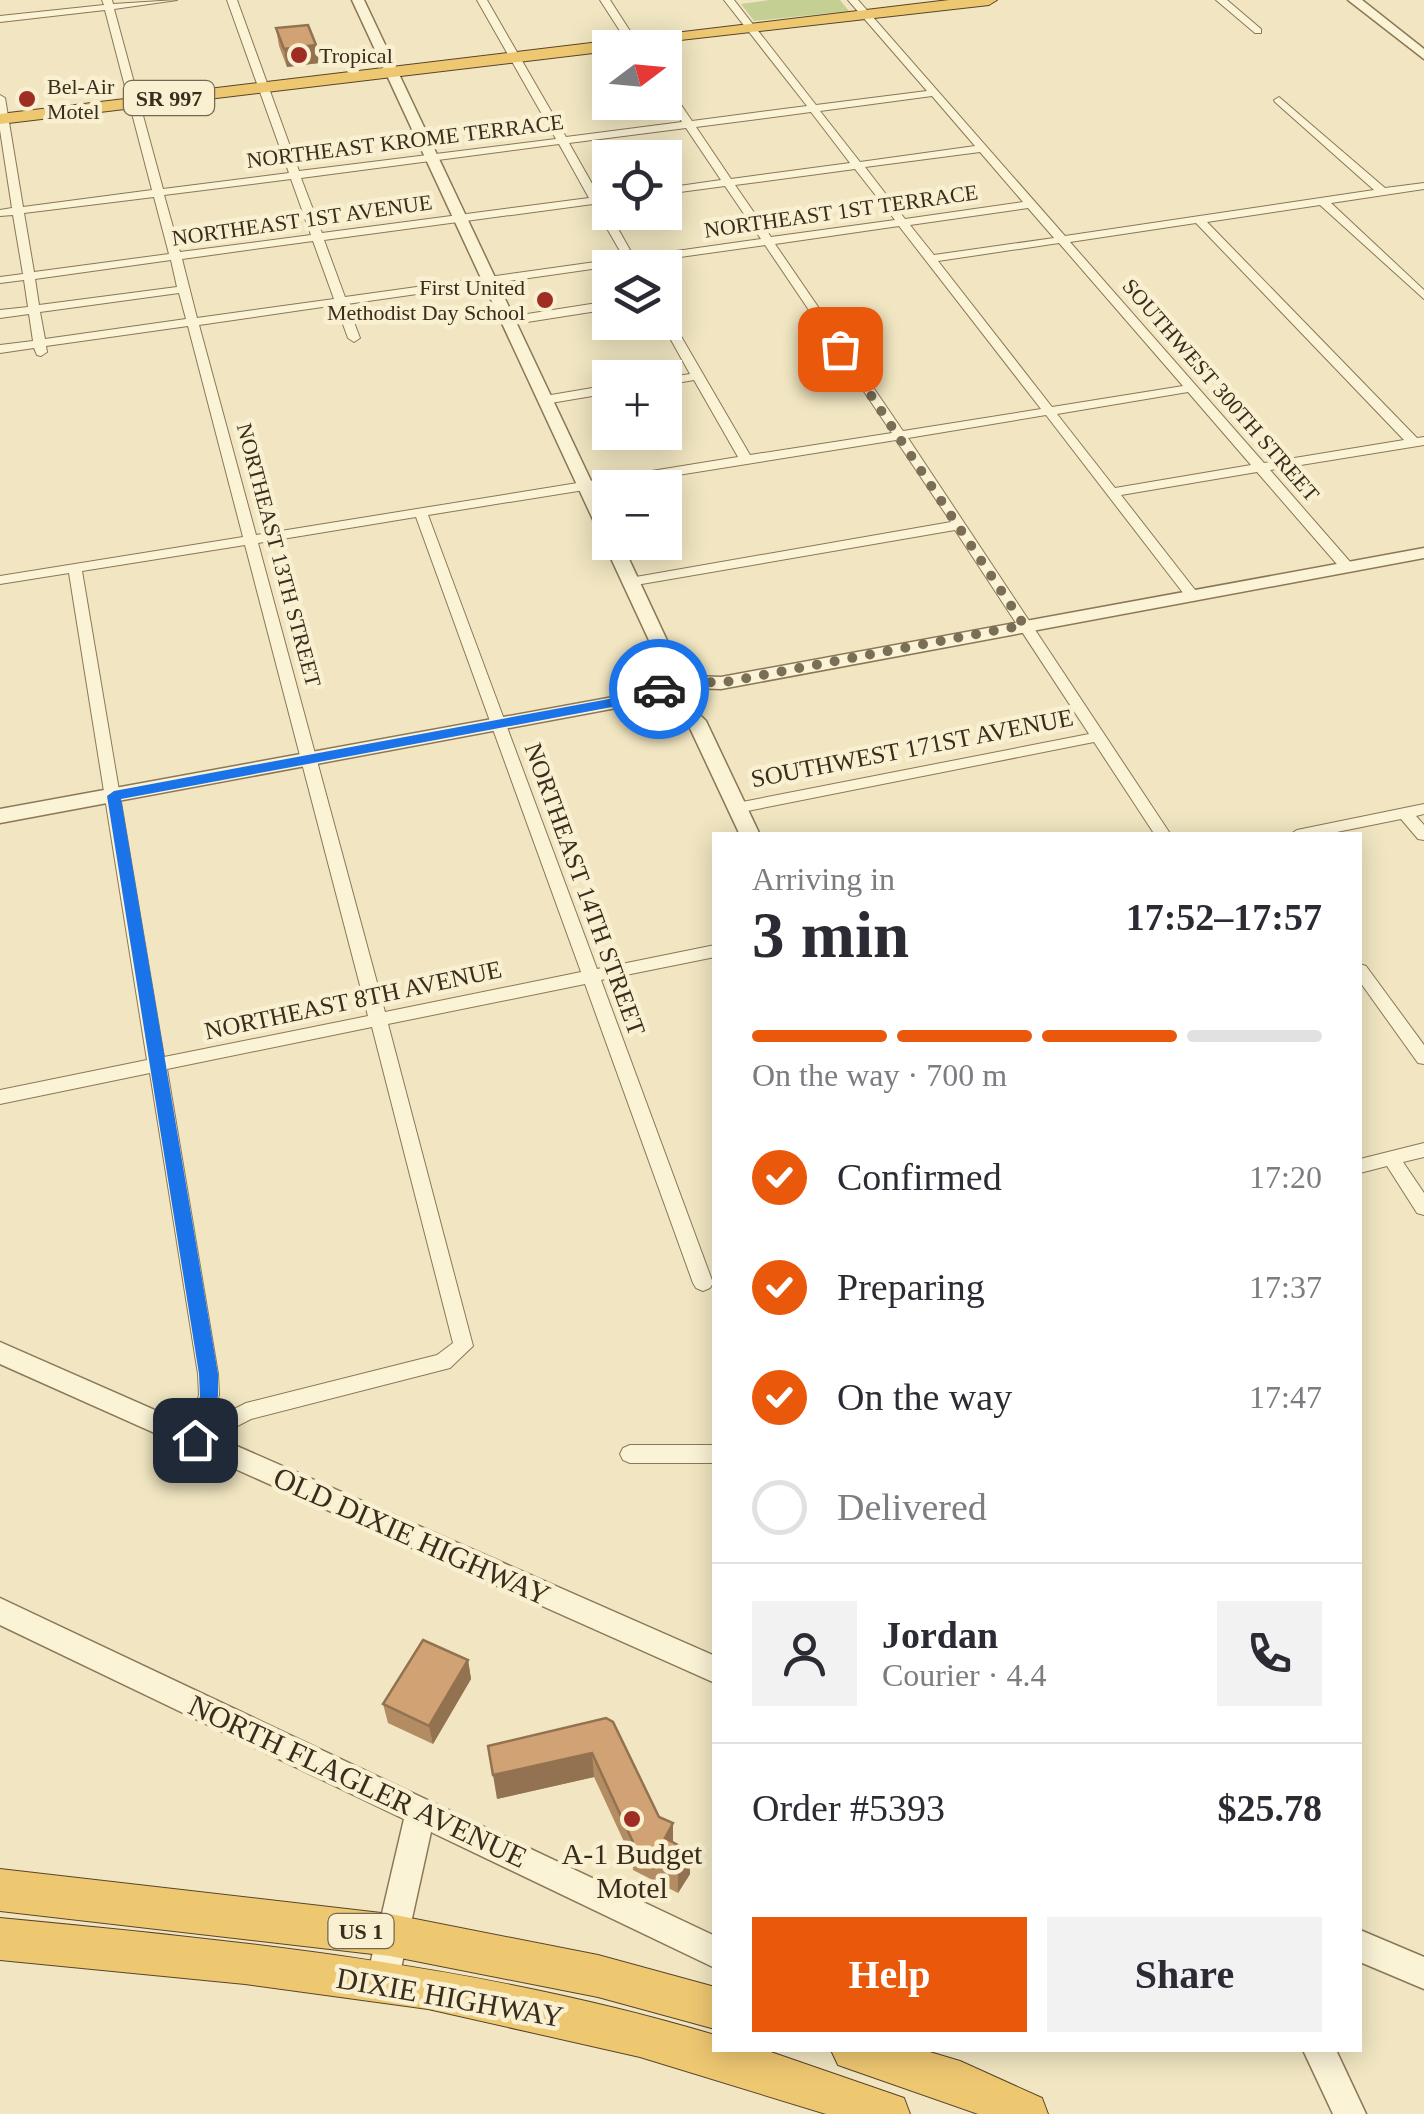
<!DOCTYPE html>
<html lang="en">
<head>
<meta charset="utf-8">
<style>
	:root { --surface:#fff; --page:#f2f2f3; --text:#2b2b33; --muted:#7c7c81; --line:#e1e1e2; --accent:#ea580c }
	body { margin:0; font-family:Georgia,serif; background:var(--page); color:var(--text); height:100vh; display:flex; flex-direction:column; font-size:38px; white-space:nowrap }
	* { box-sizing:border-box; margin:0 }
	p { font-size:32px; color:var(--muted) }
	.icon { flex:none; width:55px; height:55px; fill:none; stroke:currentColor; stroke-width:2; stroke-linecap:round; stroke-linejoin:round }
	.map { position:relative; flex:1; overflow:hidden }
	.panel { position:absolute; left:712px; top:832px; width:650px; height:1220px; display:flex; flex-direction:column; background:var(--surface); border-radius:0px; box-shadow:0 5px 25px #0003 }
	.panel>* { flex:none }
	.needle { width:65px; rotate:74deg }
	.buttons { position:absolute; left:592px; top:30px; display:grid; gap:20px }
	.buttons a { display:grid; place-items:center; width:90px; height:90px; border-radius:0px; background:var(--surface); box-shadow:0 5px 25px #0003; font-size:50px }
	.pin { position:absolute; display:grid; place-items:center; width:85px; height:85px; color:#fff; margin:-42px; border-radius:20px; box-shadow:0 5px 15px #0006 }
	.courier { position:absolute; display:grid; place-items:center; width:100px; height:100px; margin:-50px; border:8px solid #1a73e8; border-radius:50%; background:#fff; color:#222; box-shadow:0 2px 12px #0007 }
	.head em { font-style:normal; font-weight:800 }
	.head div { display:flex; flex-direction:column-reverse }
	.head { display:flex; align-items:center; justify-content:space-between; height:170px; padding:0 40px }
	h1 { font-size:65px; font-weight:800; line-height:75px }
	.bar { display:grid; grid-template-columns:repeat(4,1fr); gap:15px 10px; align-content:center; height:120px; padding:0 40px }
	.bar i { height:12px; border-radius:8px; background:var(--line) }
	.bar .active { background:var(--accent) }
	.bar p { grid-column:span 4 }
	.line { display:flex; align-items:center; gap:25px; padding:0 40px; border-top:2px solid var(--line) }
	.line div { flex:1 }
	.round { display:grid; place-items:center; flex:none; width:105px; height:105px; border-radius:0px; background:var(--page) }
	ol { padding:0 40px; list-style:none }
	li { display:flex; align-items:center; gap:30px; height:110px }
	li p { margin-inline-start:auto }
	li .icon { padding:10px; border-radius:50%; background:var(--accent); color:#fff; stroke-width:4 }
	li:last-child { color:var(--muted) }
	li i { width:55px; height:55px; border:5px solid var(--line); border-radius:50% }
	.primary-button { display:flex; gap:20px; margin-top:auto; padding:20px 40px }
	.primary-button a { flex:1; height:115px; border-radius:0px; background:var(--accent); color:#fff; font-size:40px; font-weight:800; line-height:115px; text-align:center }
	.primary-button a+a { background:var(--page); color:var(--text) }
	.map>svg:first-child { display:block }
</style>
</head>
<body>
<div class="map">
<svg width="1424" height="2114" viewBox="0 0 1424 2114">
	<rect width="100%" height="100%" fill="#f1e6c1"/>
	<path fill="#c4cf94" d="M770,0H840L849,11L754,21L741,4Z"/>
	<g fill="none" stroke-linecap="round" stroke-linejoin="round">
		<g stroke="#8b7757" stroke-width="2">
			<path id="minor" d="M102,0H112L113,4L177,0L114,9L163,189L289,173L227,0H237L299,171L556,139L477,0H487L566,137L682,122L665,96V86L669,87L692,121L807,106L724,0H734L816,105L927,91L848,0H858L1065,236L1374,190L1275,102L1274,100L1279,97L1385,188L1424,183V189L1331,203L1424,290V299L1320,205L1207,222L1417,438L1424,437V445L1270,470L1352,564V570H1342L1257,472L1121,495L1199,595L1197,598H1187L1046,415L908,438L1171,835H1155L1094,742L737,813L731,812L729,808L737,803L1089,734L955,530L630,586L623,582L630,578L951,522L896,440L428,515L597,969L715,945V957L601,980L713,1283L710,1288L703,1291L696,1288L693,1283L585,984L388,1024L473,1346L450,1368L251,1419L195,1448L188,1445L185,1439L199,1395L198,1374L150,1073L0,1104V1090L147,1060L69,573L0,584V576L243,537L188,326L46,346L47,352L41,356L37,355L34,348L0,353V345L33,341L29,314L0,318V310L28,307L24,280L0,283V277L23,274L13,215L0,216V210L12,208L0,130V95L5,98L23,207L152,190L105,10L0,22V16L104,5ZM932,96L975,146L860,162L820,111ZM811,112L850,163L731,179L696,127ZM686,128L721,180L665,188V194L725,186L761,239L634,257L603,202L610,201V195L599,196L569,143ZM559,144L589,198L322,233L301,178ZM980,152L1023,202L905,219L865,167ZM855,169L895,220L771,237L735,185ZM291,179L311,235L180,252L164,195ZM154,197L169,254L34,272L24,213ZM593,204L624,258L345,297L324,240ZM1028,208L1054,238L934,255L910,225ZM1196,223L1404,440L1264,463L1070,242ZM899,226L1041,409L903,431L775,244ZM313,241L334,299L197,318L182,259ZM1059,243L1183,386L1052,407L938,261ZM765,245L892,433L750,455L671,319L665,315V322H661L690,374L664,378L665,385L694,380L738,457L256,535L199,325L336,305L348,338L354,342L360,338L347,304L627,264L629,268H640L638,263ZM171,260L177,287L39,305L35,279ZM179,293L186,319L45,339L40,312ZM1188,392L1251,465L1115,488L1057,414ZM416,517L581,972L385,1012L258,543ZM245,545L368,1016L164,1057L82,571ZM372,1027L453,1343L437,1355L246,1403L211,1421L219,1395L218,1374L167,1069Z
				M600,0H610L641,48H631Z
				M1216,0H1227L1261,29V33H1255Z
				M610,301V309L508,325L502,321L508,317Z
				M610,385V393L545,404L539,400L545,396Z
				M1424,804V814L1416,816L1424,825V840L1418,839L1401,819L1322,835H1289L1297,830Z
				M1360,964L1366,966L1424,1045V1064L1418,1063L1360,982Z
				M1424,1143V1157L1403,1162L1424,1193V1215L1417,1213L1387,1166L1360,1173V1159Z
				M630,1445H715V1463H630L623,1460L620,1454L623,1448Z"/>
		</g>
		<g stroke="#8b7757" stroke-width="3">
			<path id="tertiary" d="M352,0H364L610,521V542H621L671,649L680,659L673,664L675,690L706,721L760,835H740L688,724L659,696L627,706L0,823V809L624,695L656,684L654,651Z
				M1348,0H1362L1424,49V59Z
				M1424,548V558L721,689L692,688L683,682L692,676L721,677Z
				M0,1342L715,1656V1683L0,1364Z
				M0,1598L715,1936V1968L431,1832L398,1982L393,1993L382,1998L371,1993L366,1982L404,1819L0,1625Z
				M1360,1930L1424,1957V1989L1360,1962Z
				M1303,2050H1336L1366,2114H1333Z"/>
		</g>
		<g stroke="#59442c" stroke-width="2">
			<path id="trunk" d="M949,0H997L989,5L610,48V51L0,124V114Z
				M0,1869L390,1914L598,1955L715,1987V2029L598,1997L390,1956L0,1911Z
				M0,1918C242,1941 481,1965 715,2035V2050H765L904,2098L910,2114H826L640,2057L428,2009L245,1984L0,1960Z
				M831,2050H923L960,2061L1042,2098L1048,2114H978L838,2065Z"/>
		</g>
		<use href="#minor" fill="#fbf3d5" fill-rule="evenodd"/>
		<use href="#tertiary" fill="#fbf3d5" fill-rule="evenodd"/>
		<use href="#trunk" fill="#eec771" fill-rule="evenodd"/>
	</g>
	<path fill="#b48c64" d="M276,28L319,63L287,67L279,46Z
		M468,1660L471,1679L433,1744L388,1723L383,1704Z
		M606,1718L659,1817L673,1823V1843L689,1851L690,1874L678,1893L633,1870L632,1859L594,1777L497,1799Z"/>
	<path fill="#927251" d="M316,45L319,63L287,67L284,49Z
		M468,1660L471,1679L433,1744L429,1726Z
		M592,1753L594,1777L497,1799L493,1775Z
		M673,1823V1846L665,1838Z
		M689,1851L690,1874L678,1893V1870Z"/>
	<path fill="#d1a374" stroke="#927251" stroke-width="2.5" d="M308,25L316,45L284,49L276,28Z
		M423,1640L468,1660L429,1726L383,1704Z
		M606,1718L613,1722L659,1817L673,1823L665,1838L689,1851L678,1870L631,1848L633,1842L592,1753L493,1775L488,1746Z"/>
	<path fill="#1a73e8" d="M659,685L666,689L664,692L628,704L121,799L218,1374V1396L204,1440L201,1445H188L185,1440L200,1396L199,1374L107,796L114,791L625,696Z"/>
	<g fill="none" stroke-linecap="round" stroke-linejoin="round">
		<path stroke="#7a6e56" stroke-width="10" stroke-dasharray="0 18" d="M659,689L676,680L721,683L1024,625L840,349"/>
	</g>
	<g fill="#9e2d23" stroke="#f8f0d1" stroke-width="4">
		<circle cx="299" cy="55" r="10"/>
		<circle cx="27" cy="99" r="10"/>
		<circle cx="545" cy="300" r="10"/>
		<circle cx="632" cy="1819" r="10"/>
	</g>
	<g text-anchor="middle" dominant-baseline="central" stroke-width="9" stroke-linejoin="round" paint-order="stroke">
		<g font-size="22" fill="#3a2d1d" stroke="#f8f0d1" text-anchor="start">
			<text x="319" y="55">Tropical</text>
			<text x="47" y="86">Bel-Air<tspan x="47" dy="25">Motel</tspan></text>
			<text x="525" y="287" text-anchor="end">First United<tspan x="525" dy="25">Methodist Day School</tspan></text>
		</g>
		<g fill="#f8f0d1" stroke="#736853" stroke-width="2.5">
			<rect x="124" y="81" width="90" height="34" rx="8"/>
			<rect x="328.5" y="1914" width="65" height="34" rx="8"/>
		</g>
		<g font-size="22" font-weight="bold" fill="#3a2d1d">
			<text x="169" y="98">SR 997</text>
			<text x="361" y="1931">US 1</text>
		</g>
		<g font-size="22" fill="#3a2d1d" stroke="#f8f0d1">
			<text transform="translate(405 141) rotate(-7)">NORTHEAST KROME TERRACE</text>
			<text transform="translate(841 211) rotate(-8)">NORTHEAST 1ST TERRACE</text>
			<text transform="translate(302 220) rotate(-8)">NORTHEAST 1ST AVENUE</text>
			<text transform="translate(1221 390) rotate(49)">SOUTHWEST 300TH STREET</text>
			<text transform="translate(279 555) rotate(75)">NORTHEAST 13TH STREET</text>
		</g>
		<g font-size="25" fill="#3a2d1d" stroke="#f8f0d1">
			<text transform="translate(912 748) rotate(-11)">SOUTHWEST 171ST AVENUE</text>
			<text transform="translate(585 889) rotate(70)">NORTHEAST 14TH STREET</text>
			<text transform="translate(353 1000) rotate(-12)">NORTHEAST 8TH AVENUE</text>
		</g>
		<g font-size="30" fill="#3a2d1d" stroke="#f8f0d1">
			<text transform="translate(412 1536) rotate(24)">OLD DIXIE HIGHWAY</text>
			<text transform="translate(358 1781) rotate(25)">NORTH FLAGLER AVENUE</text>
			<text transform="translate(450 1997) rotate(10)">DIXIE HIGHWAY</text>
		</g>
		<g font-size="30" fill="#3a2d1d" stroke="#f8f0d1">
			<text x="632" y="1853">A-1 Budget<tspan x="632" dy="34">Motel</tspan></text>
		</g>
	</g>
</svg>
<div class="buttons">
<a><svg class="needle" viewBox="-14 -14 28 28"><path d="M0-13l5 13h-10z" fill="#e53935"/><path d="M0 13l5-13h-10z" fill="#7c7c81"/></svg></a>
<a><svg class="icon" aria-label="locate" viewBox="0 0 24 24"><circle cx="12" cy="12" r="6"/><path d="M12 2v4M12 18v4M2 12h4M18 12h4"/></svg></a>
<a><svg class="icon" aria-label="layers" viewBox="0 0 24 24"><path d="M12 4l9 5-9 5-9-5zM3 14l9 5 9-5"/></svg></a>
<a>+</a>
<a>−</a>
</div>
<div class="pin" style="left:840px;top:349px;background:#ea580c"><svg class="icon" aria-label="bag" viewBox="0 0 24 24"><path d="M5 8h14l-1 12H6zM9 8a3 3 0 0 1 6 0"/></svg></div>
<div class="pin" style="left:195px;top:1440px;background:#1f2937"><svg class="icon" aria-label="home" viewBox="0 0 24 24"><path d="M3 11l9-7 9 7M6 9v11h12V9"/></svg></div>
<div class="courier" style="left:659px;top:689px"><svg class="icon" aria-label="car" viewBox="0 0 24 24"><path d="M5 17H2v-5l4-1 3-4h7l3 4 3 1v5h-3M9 17h6M6 11h13"/><circle cx="7" cy="17" r="2"/><circle cx="17" cy="17" r="2"/></svg></div>
<section class="panel">
<div class="head"><div><h1>3 min</h1><p>Arriving in</p></div><em>17:52–17:57</em></div>
<div class="bar"><i class="active"></i><i class="active"></i><i class="active"></i><i></i><p>On the way · 700 m</p></div>
<ol>
<li><svg class="icon" aria-label="check" viewBox="0 0 24 24"><path d="M5 12l5 5 9-10"/></svg>Confirmed<p>17:20</p></li>
<li><svg class="icon" aria-label="check" viewBox="0 0 24 24"><path d="M5 12l5 5 9-10"/></svg>Preparing<p>17:37</p></li>
<li><svg class="icon" aria-label="check" viewBox="0 0 24 24"><path d="M5 12l5 5 9-10"/></svg>On the way<p>17:47</p></li>
<li><i></i>Delivered</li>
</ol>
<div class="line" style="height:180px"><a class="round"><svg class="icon" aria-label="person" viewBox="0 0 24 24"><circle cx="12" cy="8" r="4"/><path d="M4 21q1-7 8-7t8 7"/></svg></a><div><b>Jordan</b><p>Courier · 4.4</p></div><a class="round"><svg class="icon" aria-label="phone" viewBox="0 0 24 24"><path d="M5 4h4l2 5-3 2q2 4 5 5l2-3 5 2v4C11 20 4 13 5 4z"/></svg></a></div>
<div class="line" style="height:130px"><div>Order #5393</div><b>$25.78</b></div>
<div class="primary-button"><a>Help</a><a>Share</a></div>
</section>
</div>
</body>
</html>
